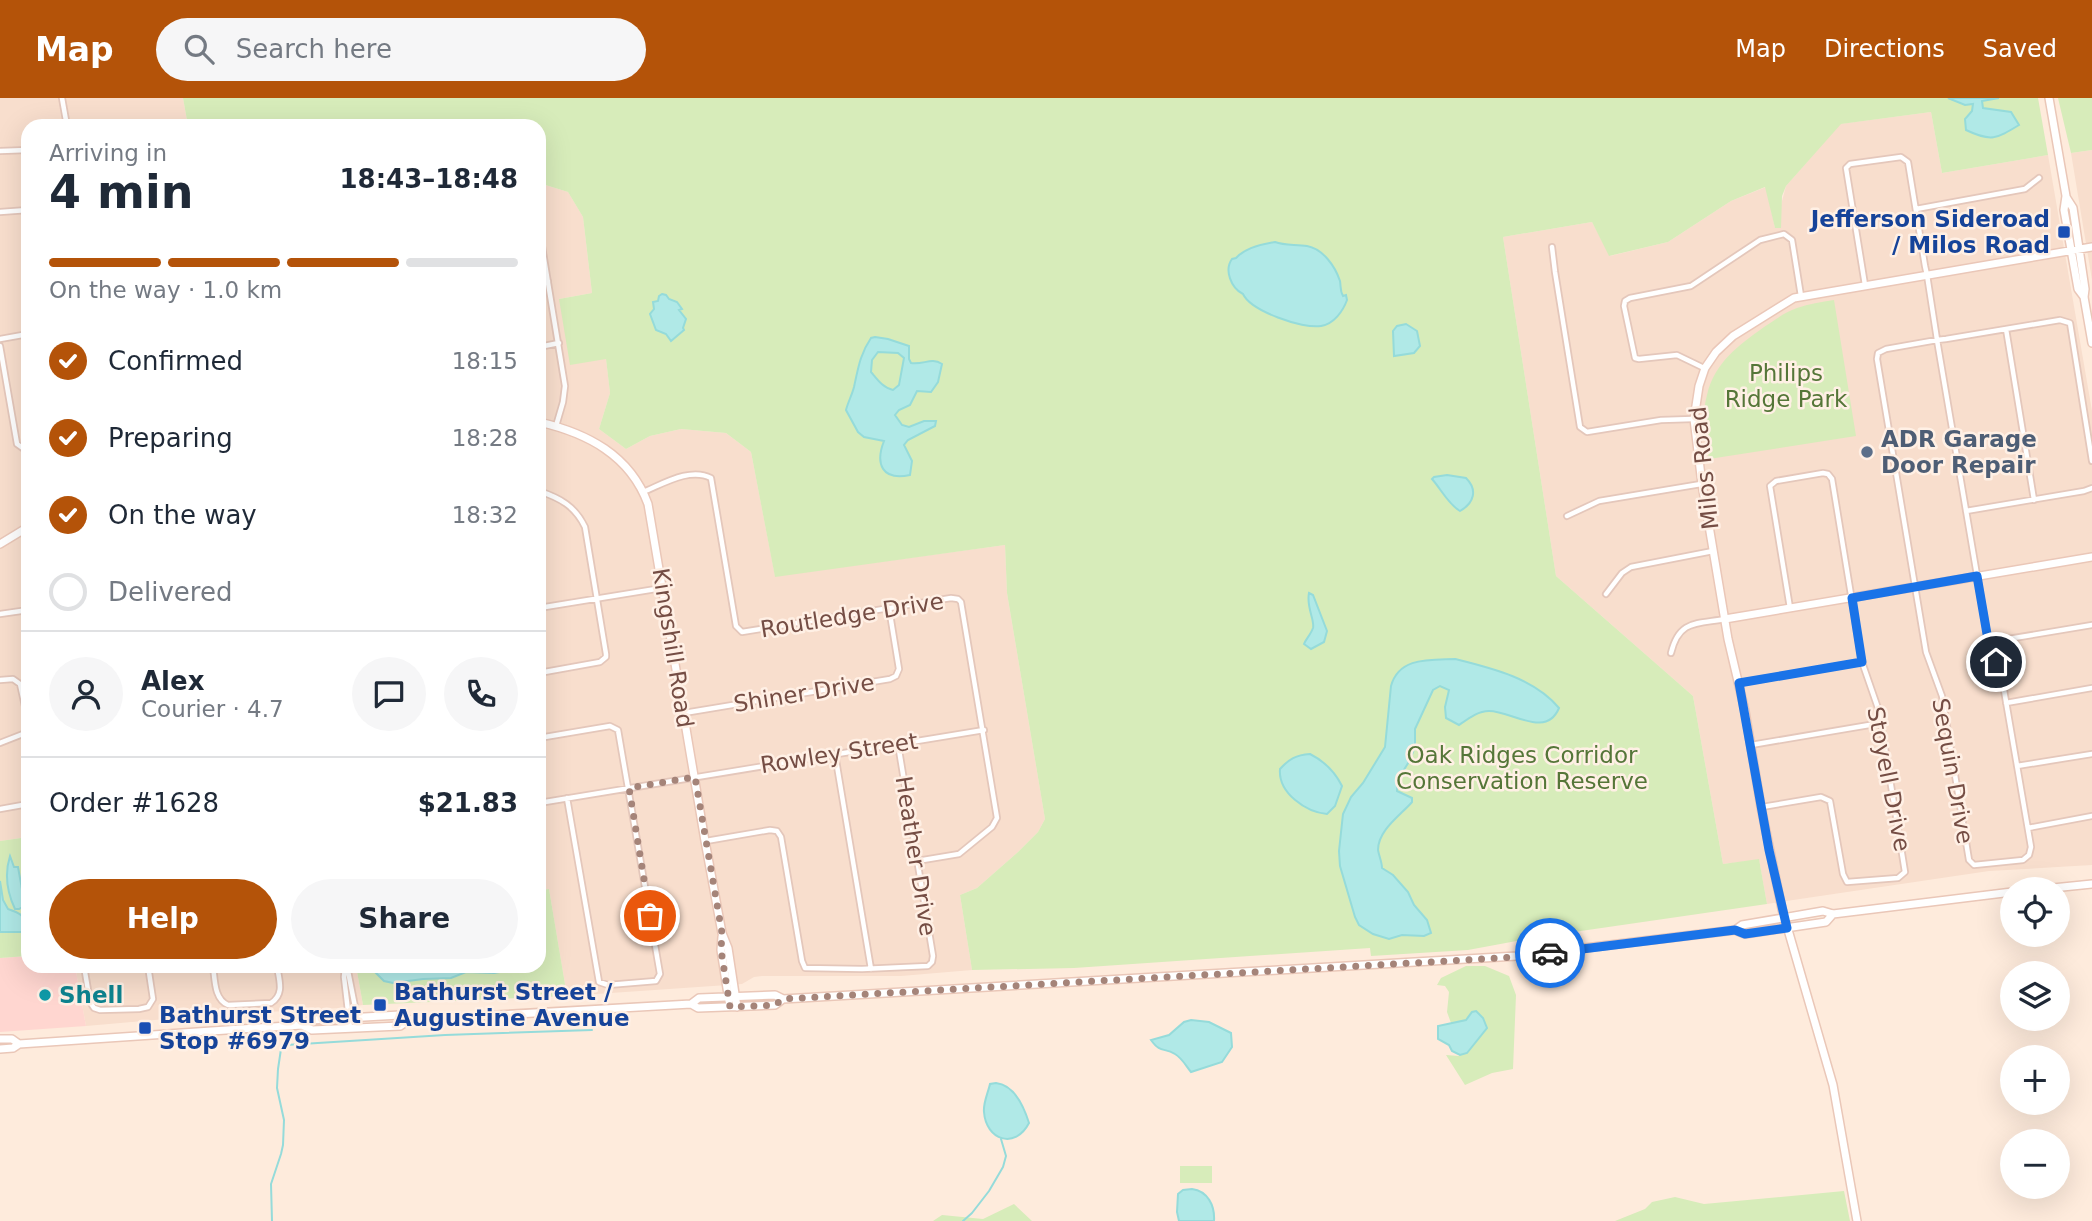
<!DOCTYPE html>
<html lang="en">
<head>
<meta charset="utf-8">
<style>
	:root { --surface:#fff; --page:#f6f6f7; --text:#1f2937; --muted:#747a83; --line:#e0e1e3; --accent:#b45309 }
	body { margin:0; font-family:"DejaVu Sans",sans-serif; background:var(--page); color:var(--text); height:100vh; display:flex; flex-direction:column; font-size:26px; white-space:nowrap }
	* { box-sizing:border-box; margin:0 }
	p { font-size:23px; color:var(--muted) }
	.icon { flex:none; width:38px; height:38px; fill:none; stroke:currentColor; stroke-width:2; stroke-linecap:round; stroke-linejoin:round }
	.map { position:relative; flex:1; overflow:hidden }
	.panel { position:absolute; left:21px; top:21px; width:525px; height:854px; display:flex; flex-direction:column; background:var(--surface); border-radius:21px; box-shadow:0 7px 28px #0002 }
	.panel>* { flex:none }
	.fabs { position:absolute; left:2000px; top:779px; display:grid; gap:14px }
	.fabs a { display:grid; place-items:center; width:70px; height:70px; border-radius:50%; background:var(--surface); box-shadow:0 7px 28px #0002; font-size:35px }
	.pin { position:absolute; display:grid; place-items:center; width:60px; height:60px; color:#fff; margin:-30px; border:4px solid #fff; border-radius:50%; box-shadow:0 2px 7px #0007 }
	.courier { position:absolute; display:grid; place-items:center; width:70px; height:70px; margin:-35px; border:5px solid #1a73e8; border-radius:50%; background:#fff; color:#222; box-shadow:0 2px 9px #0007 }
	.overview em { font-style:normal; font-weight:800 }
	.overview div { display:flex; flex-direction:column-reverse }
	.overview { display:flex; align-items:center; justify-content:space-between; height:119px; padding:0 28px }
	h1 { font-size:46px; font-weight:800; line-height:52px }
	.bar { display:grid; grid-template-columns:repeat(4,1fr); gap:10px 7px; align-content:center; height:84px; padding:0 28px }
	.bar i { height:9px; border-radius:5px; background:var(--line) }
	.bar .selected { background:var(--accent) }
	.bar p { grid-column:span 4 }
	.line { display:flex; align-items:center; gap:18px; padding:0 28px; border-top:2px solid var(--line) }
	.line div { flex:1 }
	.round { display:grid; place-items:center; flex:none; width:74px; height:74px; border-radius:37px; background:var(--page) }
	ol { padding:0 28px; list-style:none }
	li { display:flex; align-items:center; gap:21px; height:77px }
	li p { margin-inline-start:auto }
	li .icon { padding:7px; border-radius:50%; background:var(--accent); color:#fff; stroke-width:4 }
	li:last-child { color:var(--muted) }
	li i { width:38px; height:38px; border:4px solid var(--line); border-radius:50% }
	.cta { display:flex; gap:14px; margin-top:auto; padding:14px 28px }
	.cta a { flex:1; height:80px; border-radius:42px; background:var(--accent); color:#fff; font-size:28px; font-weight:800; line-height:80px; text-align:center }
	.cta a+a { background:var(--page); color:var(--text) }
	header { display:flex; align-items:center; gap:42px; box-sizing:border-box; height:98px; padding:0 35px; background:var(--accent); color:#fff }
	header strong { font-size:33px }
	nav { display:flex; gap:38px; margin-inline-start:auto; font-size:24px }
	.search { width:490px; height:63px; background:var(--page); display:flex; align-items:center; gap:18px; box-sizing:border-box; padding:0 24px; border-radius:38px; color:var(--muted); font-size:26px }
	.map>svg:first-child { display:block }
</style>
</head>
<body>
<header>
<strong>Map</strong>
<div class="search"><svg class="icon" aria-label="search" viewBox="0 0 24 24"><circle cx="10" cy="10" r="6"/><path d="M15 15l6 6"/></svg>Search here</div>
<nav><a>Map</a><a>Directions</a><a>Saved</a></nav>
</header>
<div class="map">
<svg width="2092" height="1123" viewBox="0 0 2092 1123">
	<rect width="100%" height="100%" fill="#feebdc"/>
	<path fill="#f8decd" d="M0,0H183L188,28H28V739L0,743Z
		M1931,14L1942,75L2048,57L2092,313V767L1989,773L1767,806L1759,762L1723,766L1693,598L1556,478L1503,139L1592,124L1610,158L1668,144L1731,103L1766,89L1775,130L1786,88L1840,26Z
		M2092,52V182L2071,55Z
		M539,85L568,94L583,119L592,195L559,201L606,261L610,295L599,331L626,351L650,338L681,331L726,335L751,354L775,478L1005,447L1007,495L1045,721L1038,734L1018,754L977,790L960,797L972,872L901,878H762L754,879L742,886L567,898L549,791L539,792Z
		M75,868H356L363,907L339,910L212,917L86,928Z"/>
	<path fill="#ffd6d0" d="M28,858V868H75L86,928L0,934V860Z"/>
	<path fill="#d7ecba" d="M183,0H2038L2048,57L1942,75L1931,14L1841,26L1786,88L1782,98L1781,130H1775L1765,89L1731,103L1668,144L1609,158L1592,124L1503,139L1556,478L1693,598L1723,766L1759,761L1767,806L1567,835L1559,840L1528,841L1468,852L1371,858L1370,850L1074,870L972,872L960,797L977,790L1018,754L1038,734L1045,721L1007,495L1005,447L775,479L751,354L726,335L681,331L650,338L626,351L599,331L610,295L606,261L570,267L559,201L592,195L583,119L568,94L539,85V28H188Z
		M2058,0H2092V52L2071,55Z
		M1834,202L1856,338L1709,361C1706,340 1701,318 1707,297C1714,265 1739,247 1764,229C1775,222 1785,214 1797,210C1809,206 1821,204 1834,202Z
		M28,739V858L0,860V743Z
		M549,791L567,898L363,907L356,868H539V792Z
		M1466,868H1485L1509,878L1516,897L1513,971L1492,975L1465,987L1446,957L1459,958L1462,954L1456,927L1451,925L1447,914L1449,894L1445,888L1437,887L1441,880Z
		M1180,1068H1212V1085H1180Z
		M1844,1093L1850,1123H1615L1645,1111L1652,1104L1675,1099L1704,1106Z
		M1014,1106L1032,1123H933L942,1117L983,1121Z"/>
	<path fill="#b0e9e7" stroke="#95dbda" stroke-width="2" fill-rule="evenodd" d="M1948,0H1999L1982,3L1983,10L2011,14L2019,27C1996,41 1991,44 1966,32L1965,21L1972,13L1973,6L1965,7Z
		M1275,144C1285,148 1296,146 1307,148C1323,151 1335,168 1340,183C1341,189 1340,193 1343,198L1346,197L1347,202C1343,213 1334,226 1321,228C1302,231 1251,213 1243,196C1231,190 1224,172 1232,161L1236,160C1244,151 1262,146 1275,144Z
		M662,196L666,197L669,201L677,204L682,211L679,212L686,221L683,230L684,232L671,243L666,236L656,232L650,216L654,211L653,204L658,203L659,198Z
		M1406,226L1417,233L1420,248L1414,255L1394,258L1393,233L1397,228Z
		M875,239L888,241L909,248V261L911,265C924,267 931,259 942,266L938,284L931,294L917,293L910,307L899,312L895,317L902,327L909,329L924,323H936L935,328L908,342L904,347L912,363L910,377C882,383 875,366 884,343L864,339L858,334L846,312C848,304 852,297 854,289C858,271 860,256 871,240ZM878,254L898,255L904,260L899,287L893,292C883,290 877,281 871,274L872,262Z
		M1447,377L1466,380C1478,392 1474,405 1460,413C1448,406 1441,391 1432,381L1434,379Z
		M1309,495L1313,497L1327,533L1324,544L1311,551L1304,546C1306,541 1311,536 1313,530C1315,522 1306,509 1309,495Z
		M1455,561C1491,570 1534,580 1559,610C1546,641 1512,613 1489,613C1478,613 1469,620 1459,627L1446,620L1445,609L1449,592L1440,588L1433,592L1415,631V648L1410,662L1397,683V693L1412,700V704C1401,717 1378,732 1378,752C1379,758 1382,764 1382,770L1393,777L1408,794L1414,807L1427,822L1431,835L1424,838L1402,837L1389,841L1373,836L1359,827L1355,819L1340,768L1339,753L1343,716L1351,699L1363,685L1385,649L1391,588C1399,559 1429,562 1455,561Z
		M1310,656C1324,663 1335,674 1342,688L1335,708L1327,716C1306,714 1278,695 1280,671C1289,661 1296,657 1310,656Z
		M10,758L14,769H18L24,802V808L19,811H15C7,794 4,777 10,758Z
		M0,783L3,802L8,811C17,814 25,817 27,827L22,834H0Z
		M369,868H525L524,870L494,875L466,874L451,880L423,881L393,885L384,883Z
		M1476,913L1483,920L1487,930L1467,955L1460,957L1452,953L1449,947L1438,941V928L1466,922L1472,914Z
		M1191,922L1209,924L1231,935L1232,949L1222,964L1191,974C1186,968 1182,960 1175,956C1164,949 1161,956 1151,942L1169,937L1184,924Z
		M996,985C1015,987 1024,1009 1029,1025C1015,1052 986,1042 984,1014C983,1005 988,995 990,986Z
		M1192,1091C1208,1093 1215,1108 1214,1123H1179L1177,1114L1178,1096L1183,1092Z"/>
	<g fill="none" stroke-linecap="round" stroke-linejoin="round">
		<path stroke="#95dbda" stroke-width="2" d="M272,1123L271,1086L281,1056L283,1047L284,1022L277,990L278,971L281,951L286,947L445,937L592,932
			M963,1123L972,1115L989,1093L1003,1069L1006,1058L1001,1041"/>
		<g stroke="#e4c7bb" stroke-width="8">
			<path id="street" d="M62,0L67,28
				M0,53L28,52
				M1916,111L2025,91L2039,80
				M0,114L28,112
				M539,130L565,288L563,304L556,328
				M1552,149L1555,174L1580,329L1587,334L1661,322L1693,321
				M539,184L548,183
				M1865,187L1846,70L1850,66L1901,59L1908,64L1925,168L1927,177L1936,235L1937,242L1987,536L2004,592L2031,749L2029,757L2023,762L1974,767L1969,762L1942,598L1926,554L1877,261L1878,255L1886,251L1937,242L1946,241L2060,222L2070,225L2092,363
				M2006,231L2034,402
				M0,241L28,236
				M0,248L17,346L24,351H28
				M539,249L559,245
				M1704,270L1677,257L1639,261L1635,260L1624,208L1625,203L1630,200L1691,188L1760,142L1784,136L1792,142L1801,198
				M539,393C560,400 575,408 585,429L606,556V559L600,564L539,575
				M643,394C663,386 690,369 711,380L736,528L742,534L951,500L958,501L961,504L997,720L992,729L959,756L917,763
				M1966,413L2084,393L2092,390
				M1567,418L1599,403L1701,386
				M1606,496L1622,475L1631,469L1713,453
				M539,510L662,490
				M0,516L28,512
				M1990,544L2092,527
				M1671,555C1679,522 1696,526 1725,521
				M0,582L13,581L20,586L28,622
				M1739,585L1862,564
				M2006,605L2092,590
				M684,615L890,581L896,578L899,571L889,510
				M539,640L610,628L618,632L660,876L656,883L608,887L599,884L567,700
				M0,645L28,634
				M1751,647L1881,625
				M835,656L871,871
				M2017,668L2092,656
				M539,705L984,632
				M1762,709L1821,699L1830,703L1843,776L1847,784L1898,780L1905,774L1879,613L1862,564L1832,381L1828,376L1823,375L1776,383L1770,388L1790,510
				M0,711L28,706
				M2028,730L2092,718
				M706,743L770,732L777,733L781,739L802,863L805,870L862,871L928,868L932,864L933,858L898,646
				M84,868L90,904L94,910L100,912L139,911L148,909L153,901L148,868
				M213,868C215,882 214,901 228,907L271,905C285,896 279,882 277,868
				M345,868L344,879L350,930
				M347,868L359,929"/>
		</g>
		<g stroke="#eac7b8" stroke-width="10">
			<path id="secondary" d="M2049,0L2066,98L2064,112L2078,191L2084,199
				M2066,99L2073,110L2085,191L2084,199L2092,245
				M539,324C587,335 630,357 648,406L705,743L722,835L728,850L737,909
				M0,446L28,429
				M1725,521L2092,459
				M2043,791L2092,786
				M1735,832L1742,827L1823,813L1833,816L2012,794
				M722,839L721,852L729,903
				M691,906L699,900L775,897L783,901L1517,858L1735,832L1745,836L1826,824L1833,816
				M302,927L312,932L400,928L409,922L691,906L698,910L775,907L783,901
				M0,941H12L19,946
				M0,951L13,950L19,946L302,927L311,922L400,917L409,922
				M1857,1123L1833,987L1782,811L1761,709L1745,613L1728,541L1702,386L1694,321L1699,288L1705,270L1716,254L1733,238L1794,200L2092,149"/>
		</g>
		<use href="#street" stroke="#fff" stroke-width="4.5"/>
		<use href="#secondary" stroke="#fff" stroke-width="7"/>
	</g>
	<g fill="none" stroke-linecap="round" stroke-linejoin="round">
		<path stroke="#a58479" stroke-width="7" stroke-dasharray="0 12.6" d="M650,818L629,690L695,679L722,835L721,852L730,909L775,907L783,901L1517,859L1550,855"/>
		<path stroke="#1a73e8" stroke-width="9" d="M1550,855L1735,832L1745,836L1787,830L1769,752L1739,585L1862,564L1852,500L1977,478L1987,536L1996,564"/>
	</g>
	<g fill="#1a4fb4" stroke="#fff0e5" stroke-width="2.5">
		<rect x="2057" y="127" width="14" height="14" rx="3.5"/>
		<rect x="373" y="900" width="14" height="14" rx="3.5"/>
		<rect x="138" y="923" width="14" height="14" rx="3.5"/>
	</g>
	<circle fill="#5c6f8a" stroke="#fff0e5" stroke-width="2.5" cx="1867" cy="354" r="7"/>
	<circle fill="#0f9aa8" stroke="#fff0e5" stroke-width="2.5" cx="45" cy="897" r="7"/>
	<g text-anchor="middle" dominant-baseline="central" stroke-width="5" stroke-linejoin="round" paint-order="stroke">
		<g font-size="23" font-weight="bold" fill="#164399" stroke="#fff0e5" text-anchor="start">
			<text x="2050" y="121" text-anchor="end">Jefferson Sideroad<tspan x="2050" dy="26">/ Milos Road</tspan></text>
			<text x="394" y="894">Bathurst Street /<tspan x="394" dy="26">Augustine Avenue</tspan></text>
			<text x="159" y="917">Bathurst Street<tspan x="159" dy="26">Stop #6979</tspan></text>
		</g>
		<g font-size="23" fill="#557638" stroke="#fff0e5">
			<text x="1786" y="275">Philips<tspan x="1786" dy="26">Ridge Park</tspan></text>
			<text x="1522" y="657">Oak Ridges Corridor<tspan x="1522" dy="26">Conservation Reserve</tspan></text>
		</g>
		<g font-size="23" font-weight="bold" fill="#4e5e75" stroke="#fff0e5" text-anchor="start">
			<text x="1881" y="341">ADR Garage<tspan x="1881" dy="26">Door Repair</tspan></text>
		</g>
		<g font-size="23" fill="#754d44" stroke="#fff0e5">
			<text transform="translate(1704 370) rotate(-96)">Milos Road</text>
			<text transform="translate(852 517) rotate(-9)">Routledge Drive</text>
			<text transform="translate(673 550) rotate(81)">Kingshill Road</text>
			<text transform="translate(804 595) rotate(-9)">Shiner Drive</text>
			<text transform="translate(839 655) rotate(-9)">Rowley Street</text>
			<text transform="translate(1953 673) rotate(80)">Sequin Drive</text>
			<text transform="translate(1889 681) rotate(79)">Stoyell Drive</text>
			<text transform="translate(916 758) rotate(81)">Heather Drive</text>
		</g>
		<g font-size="23" font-weight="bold" fill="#0d838f" stroke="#fff0e5" text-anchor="start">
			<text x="59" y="897">Shell</text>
		</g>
	</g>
</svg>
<div class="fabs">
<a><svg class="icon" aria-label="locate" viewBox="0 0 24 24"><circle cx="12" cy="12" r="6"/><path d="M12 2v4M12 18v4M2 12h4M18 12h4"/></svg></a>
<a><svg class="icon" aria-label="layers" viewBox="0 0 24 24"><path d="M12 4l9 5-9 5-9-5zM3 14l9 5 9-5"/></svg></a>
<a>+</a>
<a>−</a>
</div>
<div class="pin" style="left:650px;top:818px;background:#ea580c"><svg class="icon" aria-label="bag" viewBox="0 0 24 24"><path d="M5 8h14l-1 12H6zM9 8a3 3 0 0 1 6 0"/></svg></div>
<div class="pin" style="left:1996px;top:564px;background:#1f2937"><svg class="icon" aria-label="home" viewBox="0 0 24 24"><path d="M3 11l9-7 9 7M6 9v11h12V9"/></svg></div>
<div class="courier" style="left:1550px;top:855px"><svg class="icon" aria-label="car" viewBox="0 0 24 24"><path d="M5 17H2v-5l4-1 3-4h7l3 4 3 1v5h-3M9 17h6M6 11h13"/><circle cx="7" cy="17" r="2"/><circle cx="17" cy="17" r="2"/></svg></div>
<section class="panel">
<div class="overview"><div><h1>4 min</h1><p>Arriving in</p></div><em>18:43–18:48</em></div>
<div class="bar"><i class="selected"></i><i class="selected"></i><i class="selected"></i><i></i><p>On the way · 1.0 km</p></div>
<ol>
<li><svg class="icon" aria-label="check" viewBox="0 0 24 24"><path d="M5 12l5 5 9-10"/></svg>Confirmed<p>18:15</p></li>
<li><svg class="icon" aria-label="check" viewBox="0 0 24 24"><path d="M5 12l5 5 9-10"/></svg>Preparing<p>18:28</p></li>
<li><svg class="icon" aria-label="check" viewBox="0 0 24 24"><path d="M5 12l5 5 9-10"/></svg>On the way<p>18:32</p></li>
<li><i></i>Delivered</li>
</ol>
<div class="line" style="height:126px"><a class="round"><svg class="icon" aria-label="person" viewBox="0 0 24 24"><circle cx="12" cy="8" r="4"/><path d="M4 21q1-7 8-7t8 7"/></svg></a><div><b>Alex</b><p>Courier · 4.7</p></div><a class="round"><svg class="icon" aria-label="chat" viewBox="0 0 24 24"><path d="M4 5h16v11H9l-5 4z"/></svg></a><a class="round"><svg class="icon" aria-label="phone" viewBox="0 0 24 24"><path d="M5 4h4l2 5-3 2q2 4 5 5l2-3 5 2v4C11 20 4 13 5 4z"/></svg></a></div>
<div class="line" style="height:91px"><div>Order #1628</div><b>$21.83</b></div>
<div class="cta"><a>Help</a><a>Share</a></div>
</section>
</div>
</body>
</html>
